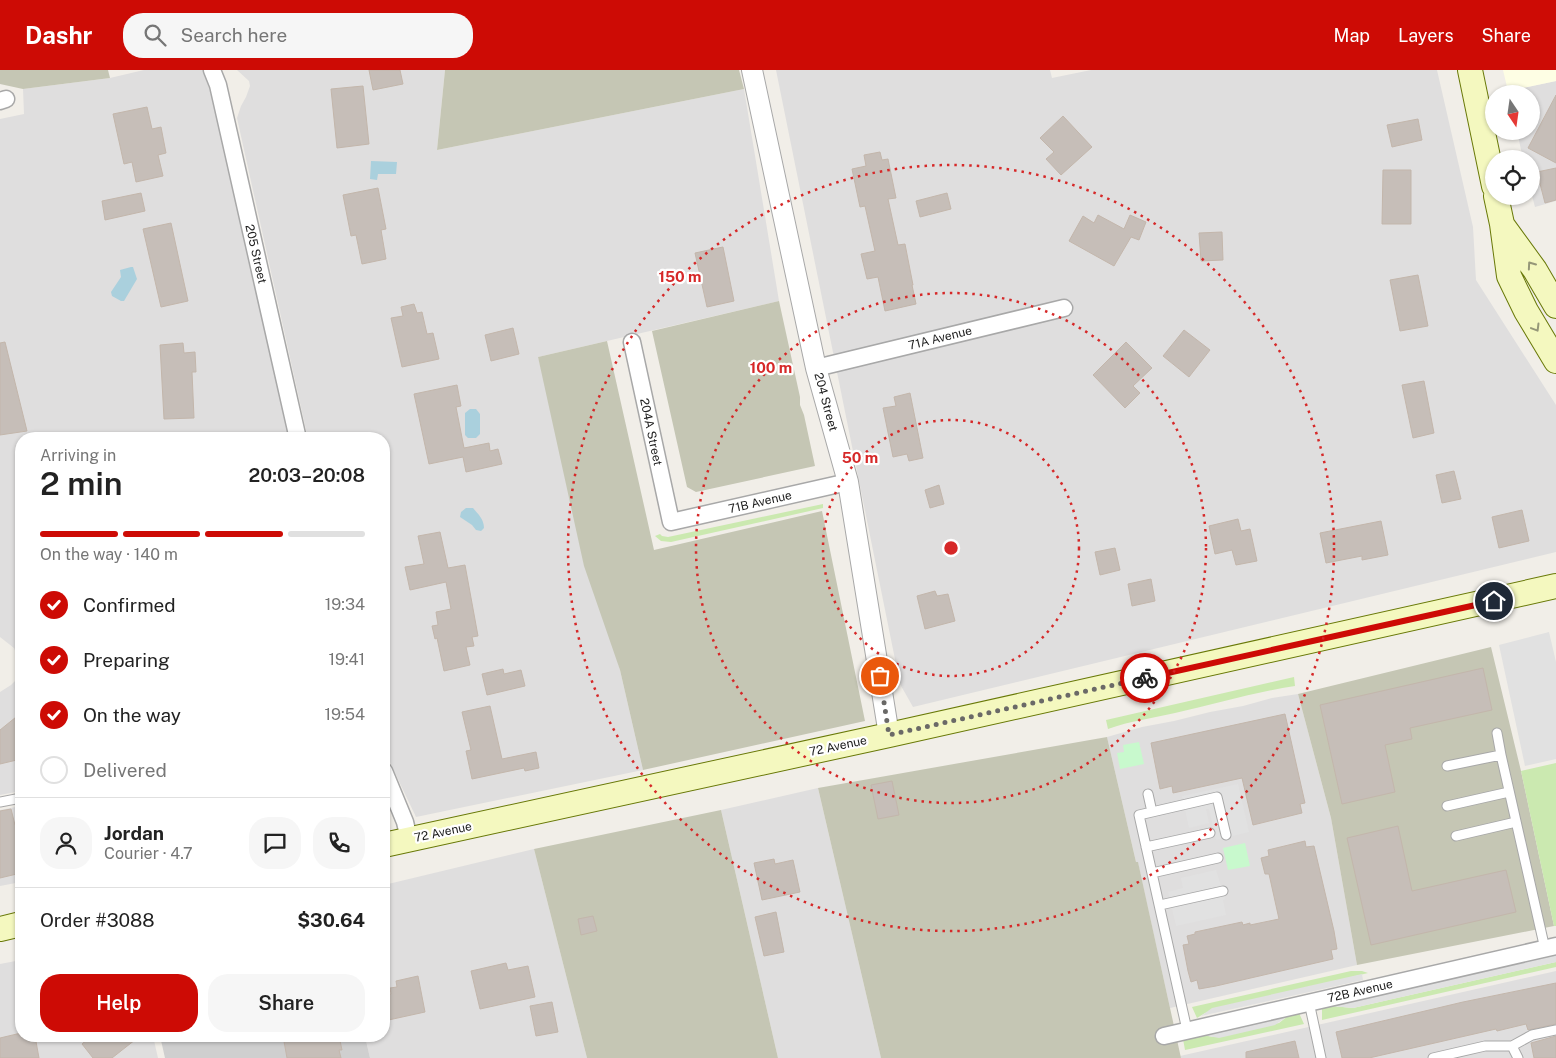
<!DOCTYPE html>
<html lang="en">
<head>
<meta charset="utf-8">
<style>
	:root { --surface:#fff; --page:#f6f6f6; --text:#222; --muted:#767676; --line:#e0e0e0; --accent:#cd0b05 }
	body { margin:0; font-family:"Public Sans",sans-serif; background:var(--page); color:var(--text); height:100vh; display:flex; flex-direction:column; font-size:19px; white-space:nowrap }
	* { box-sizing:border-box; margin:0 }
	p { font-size:16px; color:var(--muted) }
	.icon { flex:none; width:28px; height:28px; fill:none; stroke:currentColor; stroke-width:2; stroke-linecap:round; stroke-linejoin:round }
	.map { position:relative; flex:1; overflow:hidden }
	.sheet { position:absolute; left:15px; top:362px; width:375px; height:610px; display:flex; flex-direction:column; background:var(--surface); border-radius:20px; box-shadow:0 1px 4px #0004 }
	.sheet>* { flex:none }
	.needle { width:32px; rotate:167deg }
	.tools { position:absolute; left:1485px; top:15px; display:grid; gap:10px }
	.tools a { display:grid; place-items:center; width:55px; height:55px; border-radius:50%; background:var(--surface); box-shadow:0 1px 4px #0004; font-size:25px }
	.pin { position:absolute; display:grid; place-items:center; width:42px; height:42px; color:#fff; margin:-21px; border:2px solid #fff; border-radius:50%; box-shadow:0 1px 5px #0007 }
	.courier { position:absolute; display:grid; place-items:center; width:50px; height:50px; margin:-25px; border:4px solid #cd0b05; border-radius:50%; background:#fff; color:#222; box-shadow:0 1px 6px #0007 }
	.summary em { font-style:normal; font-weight:600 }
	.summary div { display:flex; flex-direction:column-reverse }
	.summary { display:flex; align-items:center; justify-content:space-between; height:85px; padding:0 25px }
	h1 { font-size:32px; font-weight:600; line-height:38px }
	.bar { display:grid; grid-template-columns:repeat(4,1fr); gap:8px 5px; align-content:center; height:60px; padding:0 25px }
	.bar i { height:6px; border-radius:4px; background:var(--line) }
	.bar .current { background:var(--accent) }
	.bar p { grid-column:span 4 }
	.line { display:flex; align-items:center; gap:12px; padding:0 25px; border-top:1px solid var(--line) }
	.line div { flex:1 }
	.round { display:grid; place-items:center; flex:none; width:52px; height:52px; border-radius:20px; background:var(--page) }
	ol { padding:0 25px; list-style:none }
	li { display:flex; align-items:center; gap:15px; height:55px }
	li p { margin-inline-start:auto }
	li .icon { padding:5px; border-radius:50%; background:var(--accent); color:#fff; stroke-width:4 }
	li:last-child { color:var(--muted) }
	li i { width:28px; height:28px; border:2px solid var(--line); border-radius:50% }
	.action { display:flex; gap:10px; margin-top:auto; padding:10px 25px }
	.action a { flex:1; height:58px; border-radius:20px; background:var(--accent); color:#fff; font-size:20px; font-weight:600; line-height:58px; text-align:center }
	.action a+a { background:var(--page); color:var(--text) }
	header { display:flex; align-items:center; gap:30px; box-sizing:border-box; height:70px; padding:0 25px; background:var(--accent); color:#fff }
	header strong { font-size:24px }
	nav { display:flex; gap:28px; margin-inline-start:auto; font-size:18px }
	.search { width:350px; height:45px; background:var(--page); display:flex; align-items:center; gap:12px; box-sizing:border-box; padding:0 18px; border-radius:20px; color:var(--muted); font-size:19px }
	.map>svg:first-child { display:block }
</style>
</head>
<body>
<header>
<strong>Dashr</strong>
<div class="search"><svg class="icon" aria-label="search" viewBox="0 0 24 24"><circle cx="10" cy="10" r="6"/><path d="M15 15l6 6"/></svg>Search here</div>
<nav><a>Map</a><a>Layers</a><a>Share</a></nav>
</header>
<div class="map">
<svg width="1556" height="988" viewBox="0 0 1556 988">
	<rect width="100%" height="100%" fill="#f1eee8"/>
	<path fill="#dfdede" d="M144,0H204L217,46L291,369H21V721L0,725V622L11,615L17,609L19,600V591L14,578L0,567V49L24,44L23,19L110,8Z
		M237,0H445L437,80L744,19L779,231L538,287L620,600L643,700L416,747L384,680V369H308L237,48L241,36L246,27L250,16L249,11Z
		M776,0H1050L1052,8L1091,0H1437L1473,157L1476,210L1556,335V482L913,637L900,614Z
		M1556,11V131L1535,137L1531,122V89H1523L1517,61H1531V24H1508V21Z
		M1298,624L1331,748L1357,895L1170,938L1138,793L1136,792L1107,667L1142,657L1174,651L1210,642L1243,636L1272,628Z
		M818,718L881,988H778L721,740Z
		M21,736V812L0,816V740Z
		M534,779L587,988H370L365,966H384V815Z
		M21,890V966H153L158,988H0V894Z
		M1556,901V988H1181L1180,986Z"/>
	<path fill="#fefee4" d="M1503,0H1556V11L1508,21Z"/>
	<path fill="#cfcfcf" d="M160,966H365L370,988H165Z"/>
	<path fill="#c5c6b4" d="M0,0H108L110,8L23,19L0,14Z
		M445,0H739L744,19L437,80Z
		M779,231L800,327V335L804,345L815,396L696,422L687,417L652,261Z
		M607,271L654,480L822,441L865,651L643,700L620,600L584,496L538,287Z
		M1491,577L1521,701L1554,856L1357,895L1331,748L1298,624Z
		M1107,667L1136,792H1138L1181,988H881L818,718Z
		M721,740L778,988H587L534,779Z"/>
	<path fill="#cbe9b0" d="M823,434V438L671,472L661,471L655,466L660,464L662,466L668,467Z
		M1294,607L1295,616C1255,622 1215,634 1175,643C1153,648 1130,651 1108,659L1106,650Z
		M1556,693V856H1554L1521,701Z
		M1556,892V897L1322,950V938L1332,936L1353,938Z
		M1351,901H1362L1368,903L1205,943L1197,948L1192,937Z
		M1299,943L1304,954L1185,980L1183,969L1203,965L1213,967L1279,953L1288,946Z"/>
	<path fill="#c8f9cd" d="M1139,672L1144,694L1120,699L1117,683L1124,682L1123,675Z
		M1245,773L1250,796L1228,800L1223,778Z"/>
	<path fill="#e1e1e1" d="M1549,562L1556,592V689L1525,696L1499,575Z
		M1238,714L1249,762L1216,770L1209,739H1206L1209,753L1189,758L1182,726Z
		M1216,800L1225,829L1223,830L1226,845L1176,856L1168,822L1183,818L1181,808Z
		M1556,885V892L1353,938L1332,936Z
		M1362,904L1363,910L1201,946L1212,938Z
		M1288,946L1275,955L1219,968L1203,965Z"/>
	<path fill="#aad0dd" d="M371,91L397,92L396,104H378L377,110L370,109Z
		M131,197H133L137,209L124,231H121L112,226L111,222L121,207L120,200Z
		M470,339H476L480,344V364L476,368H468L465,365V343Z
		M466,438H473C478,444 484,449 484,458L481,461L476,460L472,455L460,447L461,442Z"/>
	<path fill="#c6beb8" stroke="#c3b6ab" d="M369,0H400L403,14L373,20Z
		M363,16L369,74L337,78L331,19Z
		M1556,25V93L1528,78Z
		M147,37L152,59L161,57L166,83L158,85L163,106L136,112L132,92L124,94L113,44Z
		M1063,46L1092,77L1061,105L1046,89L1054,82L1040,68Z
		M1418,49L1422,70L1392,77L1387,55Z
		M880,82L882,90L888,89L896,128L888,129L898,175L905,174L913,215H912L916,234L885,241L878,207L867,209L861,184L875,181L865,136L860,137L852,99L866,96L864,85Z
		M1556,98V130L1545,133L1537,102Z
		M1383,100H1411V154H1382Z
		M378,118L386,159L381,160L386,189L362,194L356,165L351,166L343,125Z
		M141,123L145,141L105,150L102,131Z
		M947,123L951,139L920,147L916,131Z
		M1098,145L1124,159L1130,145L1146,152L1139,170L1131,167L1114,196L1069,171L1083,146L1094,153Z
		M171,153L188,231L161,237L143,159Z
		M1222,162L1223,190L1201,191L1199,163Z
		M723,177L734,231L707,237L695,183Z
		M1418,205L1428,256L1400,261L1390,210Z
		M414,234L417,243L422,242L427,264L433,263L439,289L402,297L391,248L403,246L401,237Z
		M513,258L519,284L491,291L485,265Z
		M1184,260L1210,280L1189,307L1163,286Z
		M5,272L27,361L0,365V273Z
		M1126,272L1152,298L1133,316L1140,323L1125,338L1093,305Z
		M183,273L184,283L195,282L196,302H192L194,348L164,349L160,275Z
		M1424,311L1434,363L1413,368L1402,315Z
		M457,315L461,336L456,337L464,378L489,373L490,381L498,379L502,394L466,402L463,387L429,394L414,324Z
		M910,323L923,388L909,391L907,384L893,387L883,338L896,336L894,327Z
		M1454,401L1461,429L1442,433L1436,405Z
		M939,415L944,434L930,438L925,420Z
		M1522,440L1529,471L1499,478L1492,447Z
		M1238,449L1241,461L1250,459L1257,491L1236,495L1232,480L1215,484L1209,456Z
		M1381,451L1388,485L1362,490V486L1326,493L1320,463Z
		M440,462L448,498L465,495L478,566L472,567L474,576L466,577L470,595L444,601L437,568L435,569L432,556L438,555L436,542L451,539L446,512L410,520L405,497L424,494L418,466Z
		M1115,478L1120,500L1100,505L1095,482Z
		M1151,509L1155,531L1132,536L1128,514Z
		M935,521L937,526L948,524L955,551L925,559L917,526Z
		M1483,598L1492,640L1410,658L1412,669L1385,675L1395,722L1342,734L1320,635Z
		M503,599L504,604L521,600L525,616L487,625L482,604Z
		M490,636L502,689L536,682L539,698L525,701L524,698L472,709L466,681L471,680L462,642Z
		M21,643V689L0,694V660Z
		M1285,644L1305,733L1300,734L1302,743L1253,755L1242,708L1173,723L1172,716L1160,719L1151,673Z
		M892,711L899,745L878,749L871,715Z
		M11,739L15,755L21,753V803L0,808V741Z
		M1398,756L1412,821L1506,800L1516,842L1371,875L1347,768Z
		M1305,771L1306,777L1314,776L1334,861L1337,879L1331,880L1333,889L1216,916L1199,919L1197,910L1191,912L1188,901L1183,875L1189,874L1187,866L1195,864V862L1242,852L1243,855L1250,853V855L1279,849L1269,804H1265L1261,788L1269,786L1268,780Z
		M774,789L775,794L793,790L800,822L762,830L754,793Z
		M776,842L784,882L764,886L755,847Z
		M593,846L597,861L581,865L578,849Z
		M506,893L508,900L528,896L535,927L480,939L471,901Z
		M418,906L425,942L384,951V926L391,924L390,918L397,917L396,911Z
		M1556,913V954L1528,960L1526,954L1497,961L1496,959L1369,988H1342L1336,962L1463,932Z
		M552,932L558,962L536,966L530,936Z
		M21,963V966H35L39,988H0V968Z
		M91,966H140L112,988H93L82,974Z
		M283,966H339L342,980H339L341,988H287Z
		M1556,966V988H1534L1531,973Z
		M1295,971L1299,988H1246V982Z"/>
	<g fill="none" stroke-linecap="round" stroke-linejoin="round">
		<g stroke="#a8a8a8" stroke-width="11">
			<path id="service" d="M1497,663L1501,685
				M1447,696L1501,685L1545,879
				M1148,724L1152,742
				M0,732L21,728
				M1447,736L1509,722
				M1456,766L1516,752
				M1146,777L1210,763
				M1152,803L1218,788
				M1160,835L1223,821
				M1309,932L1321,988
				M1187,960L1139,745L1217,727L1226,765
				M1512,976L1518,988
				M1433,988L1485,976H1512L1532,965L1556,960"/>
		</g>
		<g stroke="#a8a8a8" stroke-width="19">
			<path id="minor" d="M212,0L218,15L298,369
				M0,31L6,29
				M632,272L671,452L848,412
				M816,298L1064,238
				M384,701L405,752L409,769
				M1164,966L1556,876"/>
		</g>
		<g stroke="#a8a8a8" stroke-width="22">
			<path id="tertiary" d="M752,0L816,298L848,412L889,665"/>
		</g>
		<g stroke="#697908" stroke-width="26">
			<path id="secondary" d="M1470,0L1494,116
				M1496,126L1502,154L1509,206L1526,241L1556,291
				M1503,156L1535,200L1556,236
				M384,775L889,665L1556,516
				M0,859L21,854"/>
		</g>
		<use href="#service" stroke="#fff" stroke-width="9"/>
		<use href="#minor" stroke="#fff" stroke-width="16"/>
		<use href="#tertiary" stroke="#fff" stroke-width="20"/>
		<use href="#secondary" stroke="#f4f8bf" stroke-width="24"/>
	</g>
	<defs><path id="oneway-chevron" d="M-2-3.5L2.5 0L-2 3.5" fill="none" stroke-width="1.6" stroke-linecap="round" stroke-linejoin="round" transform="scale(1.25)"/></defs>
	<g stroke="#959778">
		<use href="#oneway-chevron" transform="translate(1531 195) rotate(-125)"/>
		<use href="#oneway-chevron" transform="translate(1536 258) rotate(59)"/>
	</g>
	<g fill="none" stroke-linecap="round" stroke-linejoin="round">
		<path stroke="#6a6967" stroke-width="5" stroke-dasharray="0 9" d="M880,606L889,665L1145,608"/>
		<path stroke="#cd0b05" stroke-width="6" d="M1145,608L1494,531"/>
	</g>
	<g fill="none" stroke="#d62828" stroke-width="2.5" stroke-dasharray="2.5 5">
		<circle cx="951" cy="478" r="128"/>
		<circle cx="951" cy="478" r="255"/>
		<circle cx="951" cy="478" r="383"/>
	</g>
	<g text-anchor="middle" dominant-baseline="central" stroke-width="4.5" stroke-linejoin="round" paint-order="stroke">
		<g font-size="12" fill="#212121" stroke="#fff">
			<text transform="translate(256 184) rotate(77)">205 Street</text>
			<text transform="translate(940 268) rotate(-14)">71A Avenue</text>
			<text transform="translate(826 332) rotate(75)">204 Street</text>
			<text transform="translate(651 362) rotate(78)">204A Street</text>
			<text transform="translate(760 432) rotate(-13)">71B Avenue</text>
			<text transform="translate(838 676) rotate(-12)">72 Avenue</text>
			<text transform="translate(443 762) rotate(-12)">72 Avenue</text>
			<text transform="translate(1360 921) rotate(-13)">72B Avenue</text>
		</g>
	</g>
	<circle cx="951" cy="478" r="8" fill="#d62828" stroke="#fff" stroke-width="2.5"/>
	<g font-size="15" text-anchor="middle" font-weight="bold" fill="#d62828" stroke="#fff" stroke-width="4.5" stroke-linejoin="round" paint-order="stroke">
		<text x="680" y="212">150 m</text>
		<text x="771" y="303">100 m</text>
		<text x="860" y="393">50 m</text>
	</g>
</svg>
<div class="tools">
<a><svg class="needle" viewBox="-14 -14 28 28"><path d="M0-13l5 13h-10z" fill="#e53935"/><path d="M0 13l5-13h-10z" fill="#767676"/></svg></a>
<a><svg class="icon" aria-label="locate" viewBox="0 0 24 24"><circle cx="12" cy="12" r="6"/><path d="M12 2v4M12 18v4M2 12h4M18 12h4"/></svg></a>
</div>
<div class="pin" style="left:880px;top:606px;background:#ea580c"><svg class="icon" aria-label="bag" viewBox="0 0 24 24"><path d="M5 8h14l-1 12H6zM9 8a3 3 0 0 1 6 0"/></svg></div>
<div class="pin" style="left:1494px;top:531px;background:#1f2937"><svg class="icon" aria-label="home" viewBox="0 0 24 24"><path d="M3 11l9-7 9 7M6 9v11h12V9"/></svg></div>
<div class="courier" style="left:1145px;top:608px"><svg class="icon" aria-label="bike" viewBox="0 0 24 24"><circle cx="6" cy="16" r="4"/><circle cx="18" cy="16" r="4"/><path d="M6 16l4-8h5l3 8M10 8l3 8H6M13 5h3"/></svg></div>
<section class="sheet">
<div class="summary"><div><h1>2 min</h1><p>Arriving in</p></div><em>20:03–20:08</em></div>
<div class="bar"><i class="current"></i><i class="current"></i><i class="current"></i><i></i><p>On the way · 140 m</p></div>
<ol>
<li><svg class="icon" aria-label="check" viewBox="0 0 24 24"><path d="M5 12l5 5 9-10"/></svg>Confirmed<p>19:34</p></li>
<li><svg class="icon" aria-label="check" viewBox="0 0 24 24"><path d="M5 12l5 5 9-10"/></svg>Preparing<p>19:41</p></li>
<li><svg class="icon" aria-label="check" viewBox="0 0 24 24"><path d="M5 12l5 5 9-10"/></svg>On the way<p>19:54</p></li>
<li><i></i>Delivered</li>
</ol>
<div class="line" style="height:90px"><a class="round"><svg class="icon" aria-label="person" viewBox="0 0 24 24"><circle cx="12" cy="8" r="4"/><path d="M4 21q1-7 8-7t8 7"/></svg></a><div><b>Jordan</b><p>Courier · 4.7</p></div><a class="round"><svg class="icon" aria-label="chat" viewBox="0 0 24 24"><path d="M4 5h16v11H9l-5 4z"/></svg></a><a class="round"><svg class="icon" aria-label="phone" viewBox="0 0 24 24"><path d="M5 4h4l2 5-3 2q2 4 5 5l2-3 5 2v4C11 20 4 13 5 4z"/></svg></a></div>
<div class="line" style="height:65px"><div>Order #3088</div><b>$30.64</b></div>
<div class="action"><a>Help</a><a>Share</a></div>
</section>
</div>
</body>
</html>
